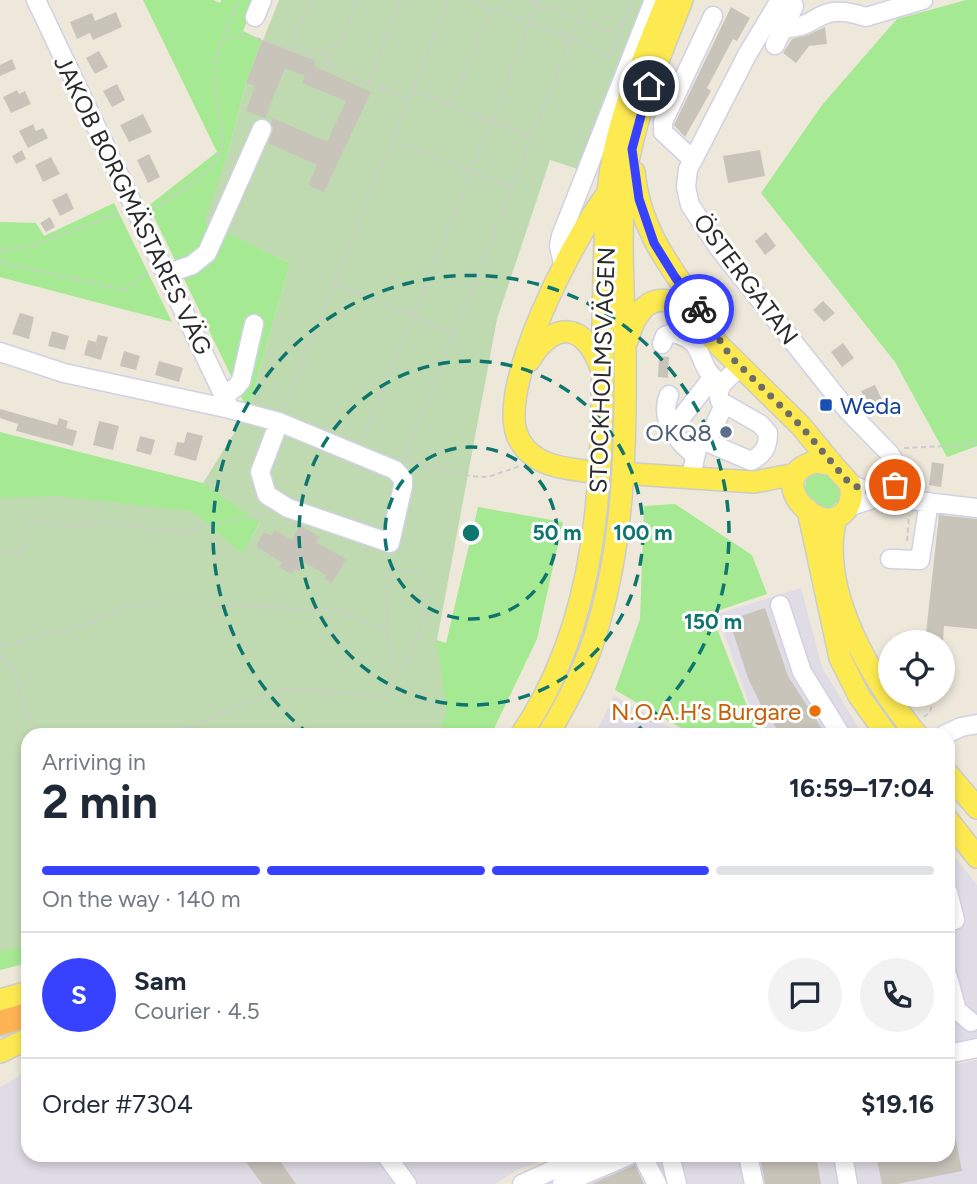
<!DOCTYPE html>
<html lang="en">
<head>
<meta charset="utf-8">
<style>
	:root { --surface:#fff; --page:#f2f2f3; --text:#1f2937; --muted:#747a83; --line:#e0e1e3; --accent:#3642ff }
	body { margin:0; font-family:Figtree,sans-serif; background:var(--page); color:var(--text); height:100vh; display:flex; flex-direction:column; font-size:26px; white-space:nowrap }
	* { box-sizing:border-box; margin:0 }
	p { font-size:23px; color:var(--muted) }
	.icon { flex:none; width:38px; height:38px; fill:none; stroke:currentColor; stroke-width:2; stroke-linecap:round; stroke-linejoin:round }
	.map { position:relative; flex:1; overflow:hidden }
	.sheet { position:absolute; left:21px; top:728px; width:934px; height:434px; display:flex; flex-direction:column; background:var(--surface); border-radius:21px; box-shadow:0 4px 10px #0003 }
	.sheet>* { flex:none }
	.controls { position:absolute; left:878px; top:630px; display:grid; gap:14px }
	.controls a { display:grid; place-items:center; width:77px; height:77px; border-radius:50%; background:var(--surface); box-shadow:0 4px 10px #0003; font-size:35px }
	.pin { position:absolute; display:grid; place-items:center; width:60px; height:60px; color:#fff; margin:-30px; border:4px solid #fff; border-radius:50%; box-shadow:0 2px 7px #0007 }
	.courier { position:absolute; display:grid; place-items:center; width:70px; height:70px; margin:-35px; border:5px solid #3642ff; border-radius:50%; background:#fff; color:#222; box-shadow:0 2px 9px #0007 }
	.summary em { font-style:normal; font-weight:700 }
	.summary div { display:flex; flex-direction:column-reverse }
	.summary { display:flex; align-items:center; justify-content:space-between; height:119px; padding:0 21px }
	h1 { font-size:46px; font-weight:700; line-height:52px }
	.bar { display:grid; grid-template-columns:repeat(4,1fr); gap:10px 7px; align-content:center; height:84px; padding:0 21px }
	.bar i { height:9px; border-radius:5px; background:var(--line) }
	.bar .current { background:var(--accent) }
	.bar p { grid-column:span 4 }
	.line { display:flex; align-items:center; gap:18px; padding:0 21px; border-top:2px solid var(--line) }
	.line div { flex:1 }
	.round { display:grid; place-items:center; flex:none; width:74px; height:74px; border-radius:37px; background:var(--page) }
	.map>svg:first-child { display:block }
</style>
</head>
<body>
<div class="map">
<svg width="977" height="1184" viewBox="0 0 977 1184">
	<rect width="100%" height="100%" fill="#ede8da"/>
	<path fill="#e0dce5" d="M801,588L822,667L863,735H769L751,709L717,614Z
		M614,696L684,735H595Z
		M948,848L977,885V1037L949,1044Z
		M977,1060V1184H538L612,1155H948L949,1066Z
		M28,1071V1155H556L517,1170L495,1184H0V1087Z"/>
	<path fill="#a5e992" d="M143,0H213L220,3L221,0H256L243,31L262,40L246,83L227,157L205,221L290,263L248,411L155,219L147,207L217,152Z
		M966,0H977V446L947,457L895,362L761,193L822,105L897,19Z
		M114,203L172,322L0,277V222L36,223L44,236Z
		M0,432L203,483L260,522L243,553L335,607L446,643L478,507L563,522L537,639L491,735H28V963L0,970Z
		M819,472L828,475L840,490L839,500L829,509L815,505L805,490L806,479Z
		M675,504L752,555L767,594L711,613L749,711L766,735H693L615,690L640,619L644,506Z"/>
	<path fill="#bfd9b0" d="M279,0H646L578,169L550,160L497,319L437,640L447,713L437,735H28V945L0,952V498L57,496L192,511L242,553L260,523L203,483L248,411L290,263L204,222L227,157L246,83Z"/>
	<path fill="#c9c4ba" d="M731,7L750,18L737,41L733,39L707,88L711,91L685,137L674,125Z
		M116,12L122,27L93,40L90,33L77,39L70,22L92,13L95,21Z
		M825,27L827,44L809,46L796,63L783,53L792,39L808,35Z
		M262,40L316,61L314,66L371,92L324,192L308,185L317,165L268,143L273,128L271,123L273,118L327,142L346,101L302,83L305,76L285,68L265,118L246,111L255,86L246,83Z
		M99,51L108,67L95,74L86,58Z
		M12,59L16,69L0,76V65Z
		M117,84L125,100L112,107L103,91Z
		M17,90L19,94L25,91L31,104L11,113L3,97Z
		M143,114L152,132L129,142L120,125Z
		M33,124L36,131L43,128L48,138L28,148L19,131Z
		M22,150L26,159L16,164L12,156Z
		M760,150L765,176L728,183L723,156Z
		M149,154L160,177L148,183L137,160Z
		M51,157L60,174L43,182L35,165Z
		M67,193L74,209L60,216L52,200Z
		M50,217L55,227L46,232L40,223Z
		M766,232L776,246L765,255L755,241Z
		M823,301L835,313L824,322L813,310Z
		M20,313L34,317L29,339L12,334Z
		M52,331L69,336L65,350L48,346Z
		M98,335L108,337L101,360L84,355L88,340L96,342Z
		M843,343L854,358L842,367L831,352Z
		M124,351L140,356L136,370L120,366Z
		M659,356L669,357L668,378L658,377Z
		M159,361L183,368L179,382L155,375Z
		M875,385L883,402L870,408L861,391Z
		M0,409L57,425L59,418L68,421L66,428L77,431L73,446L16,431L18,424L0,418Z
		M99,421L119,426L113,450L93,445Z
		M187,432L203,436L196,461L174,455L177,442L184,443Z
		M140,436L155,440L151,455L136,451Z
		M932,462L944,464L941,487L929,485Z
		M939,515L977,519V629L944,626L943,642H925Z
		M300,525L320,537L316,542L346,559L332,583L324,578L326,575L304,562L299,571L295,569L292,574L279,567L282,563L256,546L264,532L271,536L275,530L292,540Z
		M765,608L788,676L826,735H781L760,703L748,678L729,620Z
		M948,1125H953L962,1171L897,1184H882L876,1155H948Z
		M241,1155H276L296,1184H262Z
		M760,1155H816L821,1184H765Z
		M635,1165L644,1184H592L600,1180Z"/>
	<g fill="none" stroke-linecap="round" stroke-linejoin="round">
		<g stroke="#d0d1e4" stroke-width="21">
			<path id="minor" d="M36,0L230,409
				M780,0L747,55L693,160L688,169L686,187L690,205L718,247L848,411L890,454L897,466L898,475L892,493L848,507
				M255,17L262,0
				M783,28C822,29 814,0 866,17L923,0
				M775,45L794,6L786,0
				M693,160L663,132V122L713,16
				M564,268L559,246L561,236L654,0
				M166,274L192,265L207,253L262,129
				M662,344L665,336L672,333C711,341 692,366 722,384
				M0,352L64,373L230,409L279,422L395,470L403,479V486L390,543L288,508L267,495L260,472L279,422
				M669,395C659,419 677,442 695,455
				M224,396L236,387L241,381L254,324
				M671,431L712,378
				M707,441L724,405
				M691,477L698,444L702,440L751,461C764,454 768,447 768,433L760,424L720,401C714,386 730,377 740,367
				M850,484L883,497L977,508
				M890,559L920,560L929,502
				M780,605L802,672L841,735
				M944,735L961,727L977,724
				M948,892L955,920
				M948,977L957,1010L971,1022
				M948,1054L977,1048
				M386,1155L407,1184
				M642,1155L657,1184
				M670,1155L677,1184
				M748,1155L754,1184
				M843,1155L848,1184
				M522,1184L586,1155
				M562,1184L630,1155"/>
		</g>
		<g stroke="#ccc" stroke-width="24">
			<path id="major" d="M634,172C640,233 673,270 705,317
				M627,341C634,316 647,292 676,303L801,426L833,465
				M529,361C554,319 585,323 601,368
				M815,462L833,465L850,484C852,493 852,502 846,510C821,543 760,476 815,462Z
				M585,471C561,468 534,465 520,441C491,394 576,233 608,193
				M634,474L754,482L796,474
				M808,510L840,658L859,696L887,735
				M836,518C817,591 873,681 917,735
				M521,735C630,575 592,373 608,192C614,125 642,62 667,0
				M548,735C566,704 583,673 594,639C624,547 626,447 625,351C624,295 619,238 625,181C633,119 659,58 682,0
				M948,774L977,808
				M948,820L977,857
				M0,1000L28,992
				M0,1052L28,1039"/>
		</g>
		<g stroke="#ccc" stroke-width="28">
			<path id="highway" d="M0,1023L28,1015"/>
		</g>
		<path stroke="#ccc" stroke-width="2" stroke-dasharray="5 3.5" stroke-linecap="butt" d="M310,0L293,43L326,55L331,68L407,100
			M472,0L610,55L632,0
			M529,0L617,34
			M223,38L245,35L288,47L330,67
			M326,55L330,47L339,43L356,0
			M367,84L400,0
			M413,90L530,136
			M451,104L491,9
			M392,140L510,187
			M153,209C175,195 220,170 223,143L214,81V62L238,0
			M0,251L38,244L122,212
			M0,262L125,290L148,272
			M335,284L453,332
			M284,408L448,0
			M362,441L539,0
			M904,448L968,445L977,441
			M406,458V452L586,0
			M407,460L470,476L488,477L520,466
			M872,478L879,464
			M907,541L909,515
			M0,550L21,553L28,520L70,527L102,522L180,532L267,513
			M390,557L388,630L393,666
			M0,646L93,623L127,605L184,604L334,610L388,630
			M0,655L14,670L26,715L42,735
			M924,717L930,712L935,695
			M171,735L273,692L298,688L378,696C390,690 393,681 394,667C402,662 409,658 414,649C422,633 428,594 423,577L414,572L390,569"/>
		<use href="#minor" stroke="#fff" stroke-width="18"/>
		<use href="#major" stroke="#fdea50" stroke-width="21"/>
		<use href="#highway" stroke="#ffb454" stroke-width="24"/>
	</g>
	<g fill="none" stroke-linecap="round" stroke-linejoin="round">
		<path stroke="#6e6c68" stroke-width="7" stroke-dasharray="0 12.6" d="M699,309L731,357L801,426L850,484L883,497L892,493L895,485"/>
		<path stroke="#3642ff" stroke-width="9" d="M649,86L632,149L639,199L654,243L675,277L699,309"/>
	</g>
	<g fill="none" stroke="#0f766e" stroke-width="3.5" stroke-dasharray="12 9">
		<circle cx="471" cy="533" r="86"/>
		<circle cx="471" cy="533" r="172"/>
		<path d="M310 735A258 258 0 1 1 632 735"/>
	</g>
	<rect fill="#1a4fb4" stroke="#fff" stroke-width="2.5" x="819" y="398" width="14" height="14" rx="3.5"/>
	<circle fill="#5c6f8a" stroke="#fff" stroke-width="2.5" cx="726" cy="432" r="7"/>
	<circle fill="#e8710a" stroke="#fff" stroke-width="2.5" cx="815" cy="711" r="7"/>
	<g text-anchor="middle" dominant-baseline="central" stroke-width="6" stroke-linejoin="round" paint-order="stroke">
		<g font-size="24" fill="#2a2a2a" stroke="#fff">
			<text transform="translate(133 205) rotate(64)">JAKOB BORGMÄSTARES VÄG</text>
			<text transform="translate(746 279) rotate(53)">ÖSTERGATAN</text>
			<text transform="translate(602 370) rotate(-88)">STOCKHOLMSVÄGEN</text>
		</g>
		<g font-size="24" fill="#164399" stroke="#fff" text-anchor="start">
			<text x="840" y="405">Weda</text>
		</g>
		<g font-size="24" fill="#4e5e75" stroke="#fff" text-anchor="end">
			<text x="712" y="432">OKQ8</text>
		</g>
		<g font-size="24" fill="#c56008" stroke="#fff" text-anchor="end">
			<text x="801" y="711">N.O.A.H’s Burgare</text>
		</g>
	</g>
	<circle cx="471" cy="533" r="10" fill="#0f766e" stroke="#fff" stroke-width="3.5"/>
	<g font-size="21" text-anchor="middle" font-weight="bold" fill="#0f766e" stroke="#fff" stroke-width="6" stroke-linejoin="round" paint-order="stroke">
		<text x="557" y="540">50 m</text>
		<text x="643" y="540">100 m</text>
		<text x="713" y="629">150 m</text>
	</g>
</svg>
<div class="controls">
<a><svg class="icon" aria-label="locate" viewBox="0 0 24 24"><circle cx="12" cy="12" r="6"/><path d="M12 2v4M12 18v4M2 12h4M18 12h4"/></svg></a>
</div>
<div class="pin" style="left:895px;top:485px;background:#ea580c"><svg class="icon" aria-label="bag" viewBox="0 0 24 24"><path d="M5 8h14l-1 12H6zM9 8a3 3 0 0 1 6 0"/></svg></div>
<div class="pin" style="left:649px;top:86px;background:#1f2937"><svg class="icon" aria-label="home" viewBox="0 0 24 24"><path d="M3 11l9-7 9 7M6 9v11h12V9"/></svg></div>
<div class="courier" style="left:699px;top:309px"><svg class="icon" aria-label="bike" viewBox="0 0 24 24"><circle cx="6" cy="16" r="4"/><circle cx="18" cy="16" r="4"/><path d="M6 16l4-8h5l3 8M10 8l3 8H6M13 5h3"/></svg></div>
<section class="sheet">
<div class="summary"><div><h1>2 min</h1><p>Arriving in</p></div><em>16:59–17:04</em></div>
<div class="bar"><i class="current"></i><i class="current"></i><i class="current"></i><i></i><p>On the way · 140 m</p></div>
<div class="line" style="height:126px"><b class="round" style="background:var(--accent);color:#fff">S</b><div><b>Sam</b><p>Courier · 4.5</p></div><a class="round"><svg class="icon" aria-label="chat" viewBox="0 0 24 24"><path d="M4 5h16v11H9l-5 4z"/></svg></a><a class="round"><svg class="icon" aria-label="phone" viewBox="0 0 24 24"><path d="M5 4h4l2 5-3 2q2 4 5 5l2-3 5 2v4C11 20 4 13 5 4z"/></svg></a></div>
<div class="line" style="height:91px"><div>Order #7304</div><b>$19.16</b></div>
</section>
</div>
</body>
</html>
